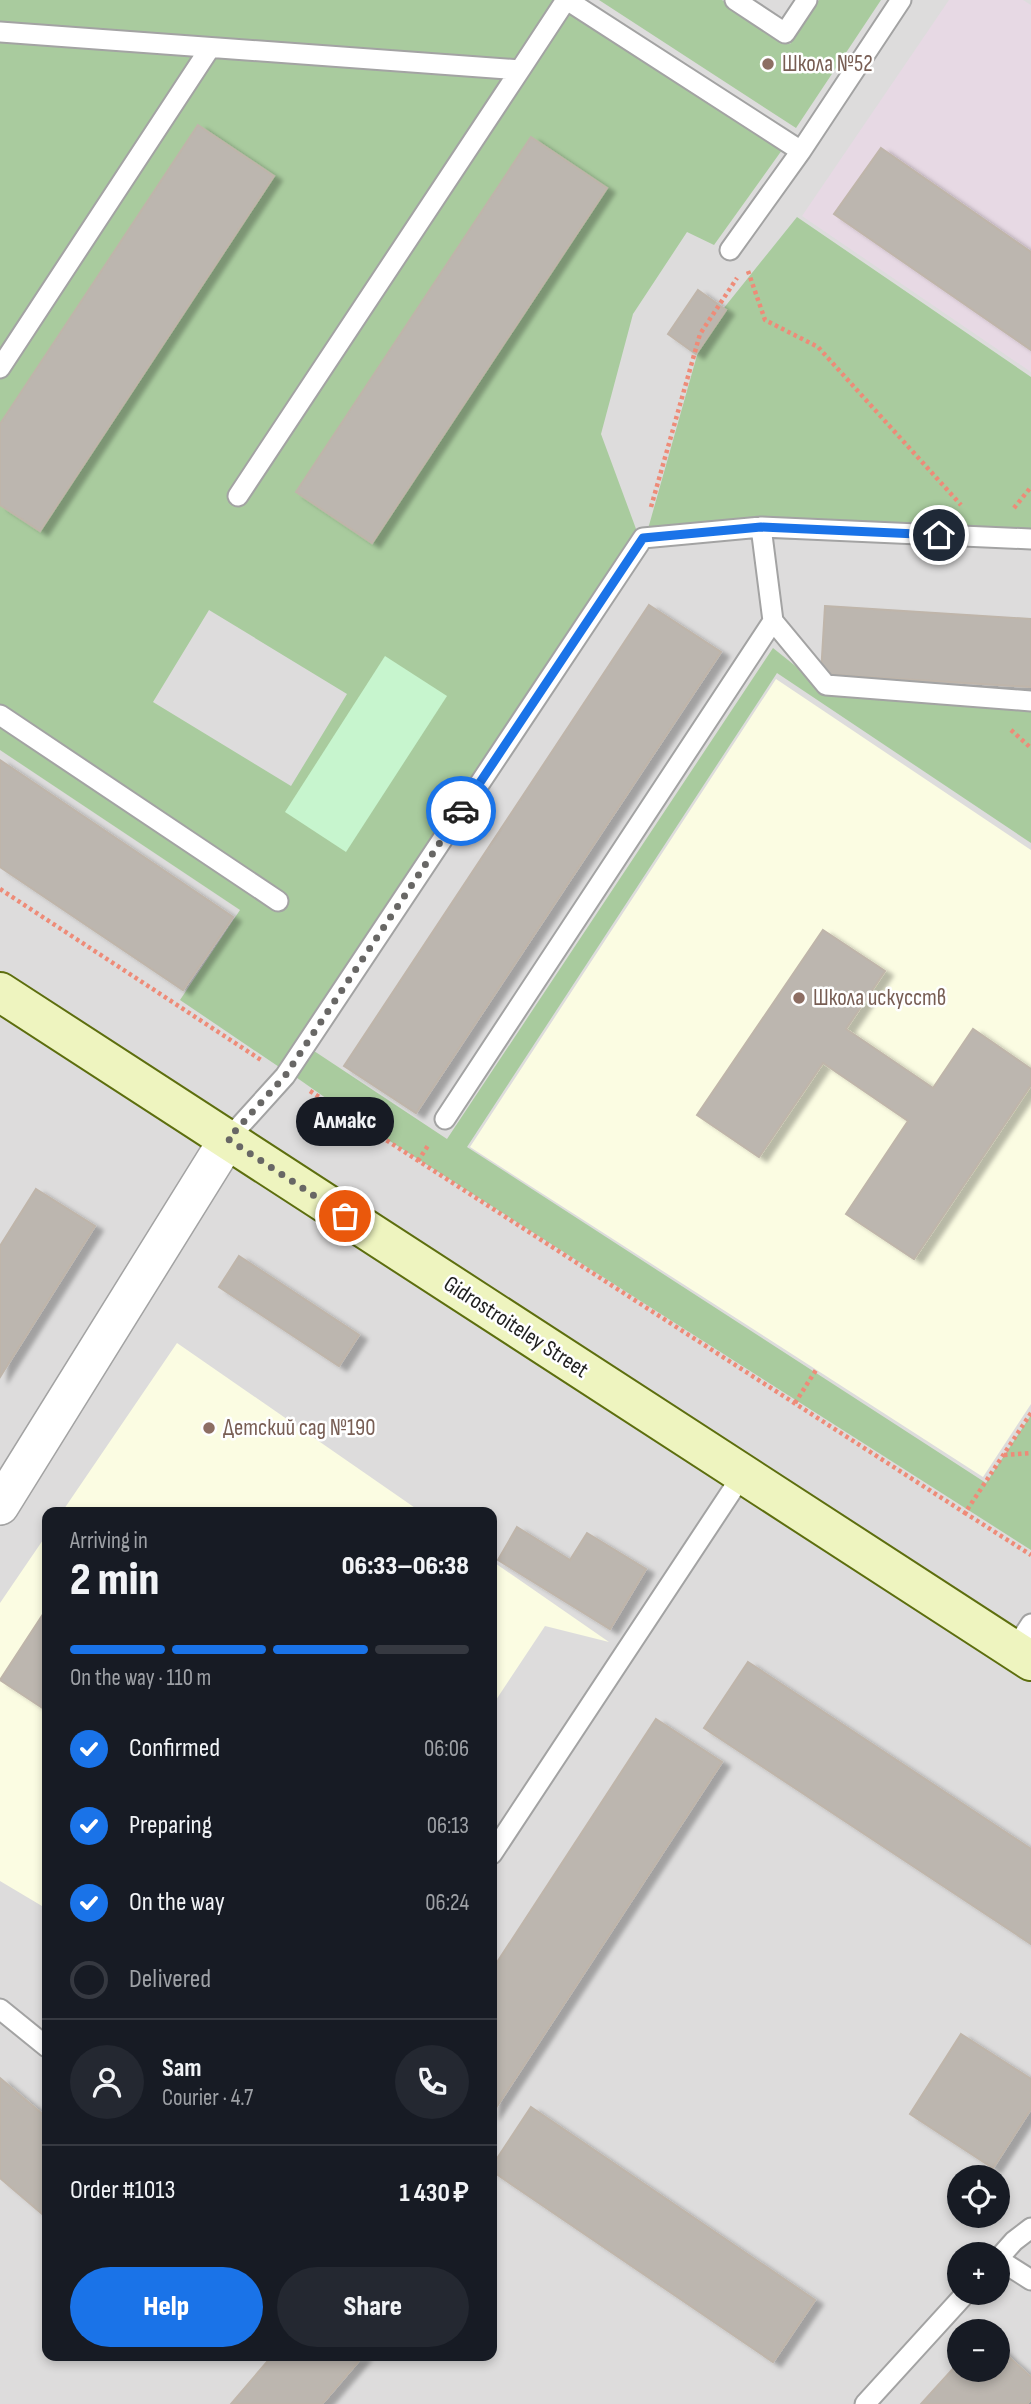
<!DOCTYPE html>
<html lang="en">
<head>
<meta charset="utf-8">
<style>
	:root { --surface:#171b24; --page:#242831; --text:#f1f3f6; --muted:#9ea1a6; --line:#363941; --accent:#1a73e8 }
	body { margin:0; font-family:"Sofia Sans Condensed",sans-serif; background:var(--page); color:var(--text); height:100vh; display:flex; flex-direction:column; font-size:26px; white-space:nowrap }
	* { box-sizing:border-box; margin:0 }
	p { font-size:23px; color:var(--muted) }
	.icon { flex:none; width:38px; height:38px; fill:none; stroke:currentColor; stroke-width:2; stroke-linecap:round; stroke-linejoin:round }
	.map { position:relative; flex:1; overflow:hidden }
	.panel { position:absolute; left:42px; top:1507px; width:455px; height:854px; display:flex; flex-direction:column; background:var(--surface); border-radius:14px; box-shadow:0 4px 10px #0003 }
	.panel>* { flex:none }
	.controls { position:absolute; left:947px; top:2165px; display:grid; gap:14px }
	.controls a { display:grid; place-items:center; width:63px; height:63px; border-radius:50%; background:var(--surface); box-shadow:0 4px 10px #0003; font-size:35px }
	.pin { position:absolute; display:grid; place-items:center; width:60px; height:60px; color:#fff; margin:-30px; border:4px solid #fff; border-radius:50%; box-shadow:0 2px 7px #0007 }
	.courier { position:absolute; display:grid; place-items:center; width:70px; height:70px; margin:-35px; border:5px solid #1a73e8; border-radius:50%; background:#fff; color:#222; box-shadow:0 2px 9px #0007 }
	.bubble { position:absolute; height:49px; border-radius:24px; background:var(--surface); box-shadow:0 4px 10px #0003; font-size:23px; font-weight:800; line-height:49px; text-align:center }
	.headline em { font-style:normal; font-weight:800 }
	.headline div { display:flex; flex-direction:column-reverse }
	.headline { display:flex; align-items:center; justify-content:space-between; height:119px; padding:0 28px }
	h1 { font-size:46px; font-weight:800; line-height:52px }
	.bar { display:grid; grid-template-columns:repeat(4,1fr); gap:10px 7px; align-content:center; height:84px; padding:0 28px }
	.bar i { height:9px; border-radius:5px; background:var(--line) }
	.bar .current { background:var(--accent) }
	.bar p { grid-column:span 4 }
	.line { display:flex; align-items:center; gap:18px; padding:0 28px; border-top:2px solid var(--line) }
	.line div { flex:1 }
	.round { display:grid; place-items:center; flex:none; width:74px; height:74px; border-radius:37px; background:var(--page) }
	ol { padding:0 28px; list-style:none }
	li { display:flex; align-items:center; gap:21px; height:77px }
	li p { margin-inline-start:auto }
	li .icon { padding:7px; border-radius:50%; background:var(--accent); color:#fff; stroke-width:4 }
	li:last-child { color:var(--muted) }
	li i { width:38px; height:38px; border:4px solid var(--line); border-radius:50% }
	.cta { display:flex; gap:14px; margin-top:auto; padding:14px 28px }
	.cta a { flex:1; height:80px; border-radius:42px; background:var(--accent); color:#fff; font-size:28px; font-weight:800; line-height:80px; text-align:center }
	.cta a+a { background:var(--page); color:var(--text) }
	.map>svg:first-child { display:block }
</style>
</head>
<body>
<div class="map">
<svg width="1031" height="2404" viewBox="0 0 1031 2404">
	<defs>
		<filter id="shadow"><feDropShadow dx="8" dy="4.5" stdDeviation="2" flood-color="#0004"/></filter>
	</defs>
	<rect width="100%" height="100%" fill="#efece6"/>
	<path fill="#dddcdc" fill-rule="evenodd" d="M0,0H1031V2404H0ZM47,1512H492V2356H47ZM959,2177H998V2216H959ZM959,2254H998V2292H959ZM959,2331H998V2370H959Z"/>
	<path fill="#e7d9e4" d="M949,0H1023L1031,5V372L802,216Z"/>
	<path fill="#fbfce2" d="M776,679L1031,850V1404L983,1477L470,1147Z
		M177,1343L421,1512H62Z
		M47,1534V1909L0,1881V1603Z
		M492,1561L609,1642L545,1626L492,1706Z"/>
	<path fill="#a9cb9e" fill-rule="evenodd" d="M0,0H560L782,150L714,245L687,232L633,314L601,434L639,537L285,1071L180,1000L240,910L0,750ZM209,610L347,694L291,786L153,702Z
		M599,0H722L790,44L819,0H881L796,128Z
		M797,217L1031,377V545L646,536L703,334Z
		M773,648L823,688L1031,704V843L777,673L467,1147L986,1483L1031,1415V1550L363,1124L290,1073L308,1047L447,1139Z"/>
	<path fill="#c7f5ce" d="M385,656L447,696L346,852L285,812Z"/>
	<path fill="#bcb6af" stroke="#bfb5aa" stroke-width="2" filter="url(#shadow)" d="M198,125L274,176L40,531L0,505V424Z
		M531,137L607,188L372,543L296,492Z
		M881,148L1031,252V350L834,214Z
		M698,290L726,310L696,354L668,334Z
		M649,605L721,652L416,1113L344,1066Z
		M825,606L1031,619V687L821,674Z
		M0,760L233,917L183,990L0,867Z
		M823,930L885,971L846,1029L933,1088L973,1029L1031,1069V1085L914,1259L846,1214L908,1121L823,1063L759,1157L697,1115Z
		M36,1189L95,1226L0,1377V1246Z
		M239,1256L359,1335L339,1366L219,1287Z
		M517,1527L570,1560L587,1533L646,1569L610,1629L498,1560Z
		M47,1608V1711L0,1680Z
		M748,1662L1031,1849V1944L704,1728Z
		M656,1719L722,1762L492,2114V1970Z
		M961,2034L1031,2079V2109L993,2168L910,2114Z
		M0,2078L47,2118V2218L0,2178Z
		M531,2107L815,2300L773,2362L492,2171V2166Z
		M998,2347L1031,2377V2399L1027,2404H921L959,2362V2370H998Z
		M272,2356H363L322,2404H231Z"/>
	<g fill="none" stroke-linecap="round" stroke-linejoin="round">
		<g stroke="#a3a3a3" stroke-width="23">
			<path id="lane" d="M567,0L801,151
				M735,0L785,33L807,0
				M0,32L520,70L566,0
				M730,250L801,151L901,0
				M0,368L210,48
				M238,496L520,70
				M761,527L773,621L826,685L1031,701
				M0,715L278,901
				M445,1119L773,621
				M228,1139L285,1076L643,538L761,527L1031,539
				M1014,1650L1031,1624
				M492,1854L743,1474
				M0,2009L47,2047
				M998,2259L1014,2241L1031,2228
				M998,2259L1031,2280
				M865,2404L967,2292"/>
		</g>
		<g stroke="#a3a3a3" stroke-width="40">
			<path id="street" d="M0,1506L228,1139"/>
		</g>
		<g stroke="#5d6e0e" stroke-width="42">
			<path id="secondary" d="M0,992L1031,1661"/>
		</g>
		<path stroke="#ee8b78" stroke-width="4.5" stroke-dasharray="3.5 3.5" stroke-linecap="butt" d="M748,271L765,320L818,347L961,505
			M651,507L700,334L737,278
			M1014,508L1031,487
			M1011,730L1031,748
			M0,889L261,1060
			M310,1091L965,1513
			M418,1161L429,1144
			M795,1403L816,1370
			M1031,1413L965,1513L1031,1555
			M1004,1455L1031,1453"/>
		<use href="#lane" stroke="#fff" stroke-width="19"/>
		<use href="#street" stroke="#fff" stroke-width="37"/>
		<use href="#secondary" stroke="#eef4bf" stroke-width="38"/>
	</g>
	<g fill="none" stroke-linecap="round" stroke-linejoin="round">
		<path stroke="#686765" stroke-width="7" stroke-dasharray="0 12.6" d="M345,1216L228,1139L285,1076L461,811"/>
		<path stroke="#1a73e8" stroke-width="9" d="M461,811L643,538L761,527L939,535"/>
	</g>
	<g fill="#8d6e63" stroke="#fff" stroke-width="2.5">
		<circle cx="768" cy="64" r="7"/>
		<circle cx="799" cy="998" r="7"/>
		<circle cx="209" cy="1428" r="7"/>
	</g>
	<g text-anchor="middle" dominant-baseline="central" stroke-width="5" stroke-linejoin="round" paint-order="stroke">
		<g font-size="23" fill="#785e54" stroke="#fff" text-anchor="start">
			<text x="782" y="64">Школа №52</text>
			<text x="813" y="998">Школа искусств</text>
			<text x="223" y="1428">Детский сад №190</text>
		</g>
		<g font-size="23" fill="#1f1f1f" stroke="#fff">
			<text transform="translate(516 1327) rotate(33)">Gidrostroiteley Street</text>
		</g>
	</g>
</svg>
<div class="controls">
<a><svg class="icon" aria-label="locate" viewBox="0 0 24 24"><circle cx="12" cy="12" r="6"/><path d="M12 2v4M12 18v4M2 12h4M18 12h4"/></svg></a>
<a>+</a>
<a>−</a>
</div>
<div class="pin" style="left:345px;top:1216px;background:#ea580c"><svg class="icon" aria-label="bag" viewBox="0 0 24 24"><path d="M5 8h14l-1 12H6zM9 8a3 3 0 0 1 6 0"/></svg></div>
<div class="pin" style="left:939px;top:535px;background:#1f2937"><svg class="icon" aria-label="home" viewBox="0 0 24 24"><path d="M3 11l9-7 9 7M6 9v11h12V9"/></svg></div>
<div class="courier" style="left:461px;top:811px"><svg class="icon" aria-label="car" viewBox="0 0 24 24"><path d="M5 17H2v-5l4-1 3-4h7l3 4 3 1v5h-3M9 17h6M6 11h13"/><circle cx="7" cy="17" r="2"/><circle cx="17" cy="17" r="2"/></svg></div>
<div class="bubble" style="left:296px;top:1097px;width:98px">Алмакс</div>
<section class="panel">
<div class="headline"><div><h1>2 min</h1><p>Arriving in</p></div><em>06:33–06:38</em></div>
<div class="bar"><i class="current"></i><i class="current"></i><i class="current"></i><i></i><p>On the way · 110 m</p></div>
<ol>
<li><svg class="icon" aria-label="check" viewBox="0 0 24 24"><path d="M5 12l5 5 9-10"/></svg>Confirmed<p>06:06</p></li>
<li><svg class="icon" aria-label="check" viewBox="0 0 24 24"><path d="M5 12l5 5 9-10"/></svg>Preparing<p>06:13</p></li>
<li><svg class="icon" aria-label="check" viewBox="0 0 24 24"><path d="M5 12l5 5 9-10"/></svg>On the way<p>06:24</p></li>
<li><i></i>Delivered</li>
</ol>
<div class="line" style="height:126px"><a class="round"><svg class="icon" aria-label="person" viewBox="0 0 24 24"><circle cx="12" cy="8" r="4"/><path d="M4 21q1-7 8-7t8 7"/></svg></a><div><b>Sam</b><p>Courier · 4.7</p></div><a class="round"><svg class="icon" aria-label="phone" viewBox="0 0 24 24"><path d="M5 4h4l2 5-3 2q2 4 5 5l2-3 5 2v4C11 20 4 13 5 4z"/></svg></a></div>
<div class="line" style="height:91px"><div>Order #1013</div><b>1 430 ₽</b></div>
<div class="cta"><a>Help</a><a>Share</a></div>
</section>
</div>
</body>
</html>
